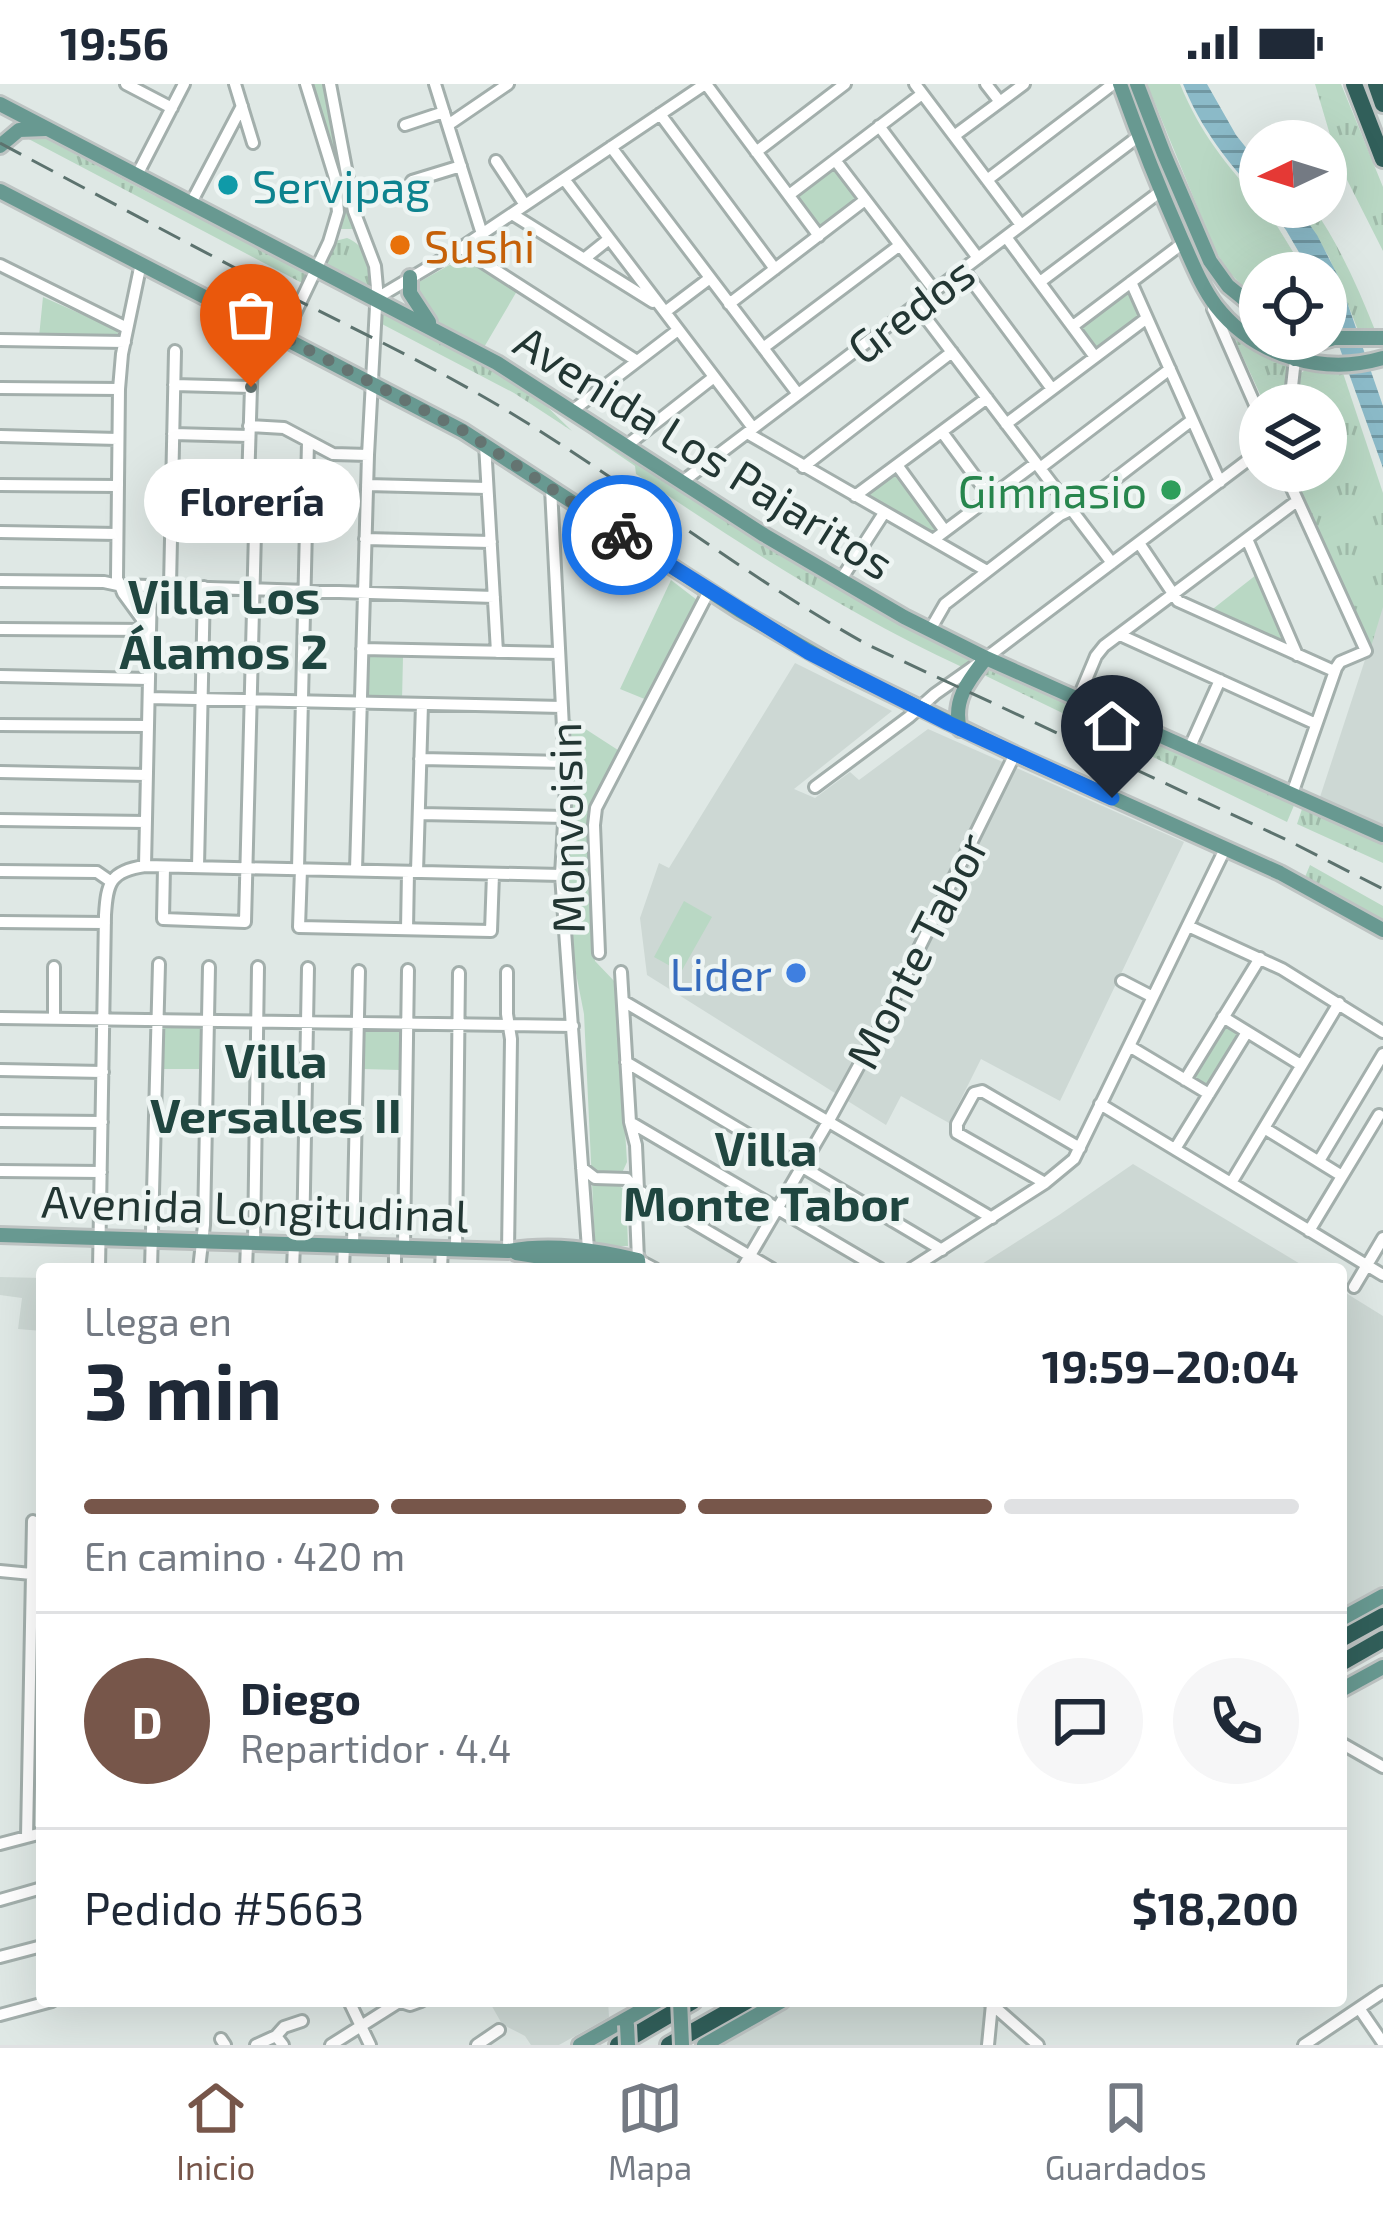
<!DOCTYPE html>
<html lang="es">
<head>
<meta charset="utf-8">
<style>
	:root { --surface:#fff; --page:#f6f6f7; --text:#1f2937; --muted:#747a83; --line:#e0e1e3; --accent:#77564a }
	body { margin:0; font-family:"Exo 2",sans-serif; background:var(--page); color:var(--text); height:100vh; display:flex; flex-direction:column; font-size:45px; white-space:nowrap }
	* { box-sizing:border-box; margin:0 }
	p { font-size:39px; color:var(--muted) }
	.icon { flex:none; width:66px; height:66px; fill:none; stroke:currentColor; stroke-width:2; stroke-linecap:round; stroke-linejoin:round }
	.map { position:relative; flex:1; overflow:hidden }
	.sheet { position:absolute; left:36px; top:1179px; width:1311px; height:744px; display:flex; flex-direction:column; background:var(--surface); border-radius:12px; box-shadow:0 12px 48px #0002 }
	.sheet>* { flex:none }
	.needle { width:78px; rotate:266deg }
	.controls { position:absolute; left:1239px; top:36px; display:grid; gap:24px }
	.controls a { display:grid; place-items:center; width:108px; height:108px; border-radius:50%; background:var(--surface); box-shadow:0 12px 48px #0002; font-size:60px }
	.pin { position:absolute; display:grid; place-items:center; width:102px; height:102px; color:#fff; margin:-123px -51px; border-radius:50% 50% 50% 0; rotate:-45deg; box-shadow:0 0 12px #0007 }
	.pin .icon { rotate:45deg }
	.courier { position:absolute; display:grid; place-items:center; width:120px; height:120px; margin:-60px; border:9px solid #1a73e8; border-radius:50%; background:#fff; color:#222; box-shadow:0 3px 15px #0007 }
	.bubble { position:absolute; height:84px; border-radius:42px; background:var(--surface); box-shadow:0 12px 48px #0002; font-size:39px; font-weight:700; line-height:84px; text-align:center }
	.overview em { font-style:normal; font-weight:700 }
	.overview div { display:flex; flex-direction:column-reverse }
	.overview { display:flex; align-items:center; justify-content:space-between; height:204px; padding:0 48px }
	h1 { font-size:78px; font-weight:700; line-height:90px }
	.bar { display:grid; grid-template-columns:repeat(4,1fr); gap:18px 12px; align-content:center; height:144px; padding:0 48px }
	.bar i { height:15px; border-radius:9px; background:var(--line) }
	.bar .on { background:var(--accent) }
	.bar p { grid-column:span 4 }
	.line { display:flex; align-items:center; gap:30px; padding:0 48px; border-top:3px solid var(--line) }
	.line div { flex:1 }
	.round { display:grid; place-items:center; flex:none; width:126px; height:126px; border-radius:63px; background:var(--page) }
	.status { display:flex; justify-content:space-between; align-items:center; height:84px; padding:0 60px; background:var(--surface); direction:ltr }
	.status svg { height:33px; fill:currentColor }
	.tab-bar { display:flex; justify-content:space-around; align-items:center; height:168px; border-top:3px solid var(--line); background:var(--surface); font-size:33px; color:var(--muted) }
	.tab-bar a { display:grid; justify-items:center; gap:6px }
	.tab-bar .on { color:var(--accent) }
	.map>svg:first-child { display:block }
</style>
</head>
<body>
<div class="status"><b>19:56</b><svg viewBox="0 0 49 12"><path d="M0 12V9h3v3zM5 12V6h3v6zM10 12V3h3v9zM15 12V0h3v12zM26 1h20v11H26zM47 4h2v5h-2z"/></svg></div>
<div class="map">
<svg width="1383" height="1961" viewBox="0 0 1383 1961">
	<defs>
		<pattern id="grass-tufts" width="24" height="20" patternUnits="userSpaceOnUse" patternTransform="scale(3)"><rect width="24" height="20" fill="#b9d8c4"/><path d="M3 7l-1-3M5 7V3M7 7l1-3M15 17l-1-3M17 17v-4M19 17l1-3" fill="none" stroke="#9fbaa9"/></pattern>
		<pattern id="water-rules" width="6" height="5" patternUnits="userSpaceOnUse" patternTransform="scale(3)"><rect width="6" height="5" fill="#8bbac8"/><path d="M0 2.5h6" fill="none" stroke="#7198a3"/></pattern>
	</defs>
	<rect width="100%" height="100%" fill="#dfe8e5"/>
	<path fill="#cdd8d4" d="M1383,521V741L1320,713Z
		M795,579L892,627L794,705L815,714L850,688L859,696L928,645L1184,758L1060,1017L981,975L949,1039L901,1012L886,1041L647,891L640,834L659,779L669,784Z
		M1133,1080L1297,1178L1308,1185H974L1059,1131Z
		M0,1193L42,1194V1247L18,1245L22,1214L0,1211Z
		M1341,1206L1383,1232V1501L1341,1525Z
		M489,1917H608L609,1933L559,1961H531L525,1952L502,1940Z
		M794,1917H977L985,1925L982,1961H715Z"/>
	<path fill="url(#grass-tufts)" d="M1315,0H1341L1383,103V167L1338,78Z
		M21,51H39L155,112L186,121L309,186L302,199Z
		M1297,123H1313C1341,164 1359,206 1377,251L1362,256L1329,173Z
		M347,154C369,163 371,183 374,205L324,182L335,157Z
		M385,224L528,304L572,347L514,309L380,239Z
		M1229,243L1264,268L1286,279L1288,287L1285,321H1265Z
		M1308,284L1342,286L1383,409V523L1370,566L1291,387H1326V321H1298L1301,289Z
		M564,327C699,415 830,505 977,574L962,583C847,530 741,461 636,390L635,382L594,354Z
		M989,586L1057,616L1075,620L1295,719L1287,738L984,591Z
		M1303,722L1383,756V779L1297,740Z
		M1310,781L1383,822V837L1305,793Z
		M1225,936L1242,947L1208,1004L1190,994Z"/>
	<path fill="#b9d8c4" d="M309,0H327L354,145H337L341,132Z
		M1147,0H1180C1200,49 1226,80 1260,119V123L1269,129L1306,189H1260V220L1228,187L1215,166Z
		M834,84L859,117L820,147L795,113Z
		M462,174L517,207L483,265L431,233L412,202Z
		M1129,205L1143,235L1099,267L1079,242Z
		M43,213L117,246L120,254L39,253Z
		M896,387L937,444L931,449L862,412Z
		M1256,491L1289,564L1209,528Z
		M671,496L697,516L647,616L620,605Z
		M369,571L403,573L402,616L368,615Z
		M570,635L621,668L590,733L595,877L616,899L627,1078L617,1100L626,1107L628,1162H595L584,930L575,884L568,787L573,675Z
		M684,817L712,833L681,888L654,873Z
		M160,943L203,944L201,985H159Z
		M403,946L401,986L362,985L361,947Z"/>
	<path fill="url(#water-rules)" d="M1183,0H1207L1236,51L1260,81V114C1228,78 1201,45 1183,0Z
		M1268,123H1297L1317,151L1338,192L1383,322V384L1326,226V189H1311L1286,146Z"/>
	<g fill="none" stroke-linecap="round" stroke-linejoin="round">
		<g stroke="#a3afac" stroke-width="16">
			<path id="minor" d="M126,0L172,24
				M235,0L253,59
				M330,0L354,127L375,182L377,204L368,371L356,786
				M435,0L482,150
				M706,0L819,152
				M915,0L1021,141
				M986,0L1000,18
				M660,30L775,185
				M405,41L444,28
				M448,41L508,0
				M879,42L978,174
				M954,52L1024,0
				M611,63L798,310
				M756,68L845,0
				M835,76L935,207
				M496,77L525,121
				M137,91L184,0
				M564,95L753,344
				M987,96L1113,0
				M412,97L461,82
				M789,111L922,10
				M191,119L242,22
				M512,130L653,218
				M1006,153L1095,273
				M461,164L637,277
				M584,175L609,155
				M141,179L122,270L119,305L117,494L123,509L150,546
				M0,181L127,244
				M963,185L1052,305
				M1040,198L1161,107
				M1131,198L1220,398
				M377,214L461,164L705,0
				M729,220L865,116
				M916,221L1112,479
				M1213,225L1260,332
				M665,228L710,194
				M1073,242L1183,159
				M287,254L289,242L329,158L338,128L335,94L306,0
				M0,256L125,258
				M763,264L900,161
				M174,301L251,303
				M0,304L119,305
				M1290,321L1295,275
				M572,327L678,246
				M1006,340L1147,234
				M249,342L284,344L333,370L368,371
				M942,348L990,413
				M747,349L987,487
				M173,350L249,352
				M0,352L118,355
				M485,360L497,568
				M626,362L714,293
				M897,381L945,447
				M803,383L952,268
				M1040,384L1170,285
				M1284,387L1366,567L1340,578L1336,584L1292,710
				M682,398L1139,52
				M172,400L248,401
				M0,401L117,402
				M367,401L487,404
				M551,404L566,704L561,791L588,1165
				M855,412L987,314
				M0,448L117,450
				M171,449L255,450
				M365,455L491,458
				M1247,455L1297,571
				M933,456L1036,379
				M1139,459L1178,517L1334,587
				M0,497L104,498L118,501L494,513
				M840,497L884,429
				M170,502L175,267
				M0,545L150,546
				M930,546L945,520L1060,431L1081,421L1192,336
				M1120,551L1316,640
				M362,565L559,569
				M0,592L149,595
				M149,614L562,623
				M1078,615L1096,572L1104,562L1297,417
				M0,641L148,642
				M1189,665L1220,596
				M420,675L565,678
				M0,688L147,691
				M815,703L909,633L935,610L986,574L1260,367
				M419,730L565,733
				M0,736L146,738
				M145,782L151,502
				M164,783L163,835L245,838L256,409L254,404L248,401L253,237
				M198,783L204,503
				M298,785L308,358
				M301,785L299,843L491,847L493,790
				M0,787L97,788L110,797
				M417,788L422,620
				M0,838L105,839
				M1188,842L1282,885L1383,948
				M407,845L408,788
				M599,869L594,741L596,724L709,507
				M507,888V930L511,955L508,1167
				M621,888L630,1038L636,1061L638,1106L636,1127L638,1176L655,1185
				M1122,897L1153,913
				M623,917L992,1134
				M1223,933L1301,981
				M0,934L573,942
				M54,935V883
				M1129,962L1209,1010
				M626,978L942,1166
				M0,986L103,988
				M1185,996L1260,874
				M1100,1020L1383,1191
				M0,1037L102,1038
				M630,1038L880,1185
				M1264,1044L1342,1092
				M1175,1065L1247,948
				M1319,1077L1383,970
				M582,1084L595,1094L627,1095L631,1101L634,1112
				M0,1087L101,1088
				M1045,1099L957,1049V1040L974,1009L982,1007L1080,1064
				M1231,1099L1339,919
				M638,1106L772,1185
				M1309,1147L1379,1031
				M254,1159L258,883
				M303,1160L308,884
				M353,1161L359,887
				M404,1163L408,886
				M456,1164L459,889
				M99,1185L105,831C107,799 110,787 145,782L561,791
				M151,1185L159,880
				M199,1185L204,1141L209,883
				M246,1185L247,1159
				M293,1185L294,1160
				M343,1185L344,1161
				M395,1185V1162
				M441,1185L442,1164
				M742,1185L828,1038L881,941L1015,670
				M911,1185L1045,1099L1074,1075L1225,765
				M1354,1203L1383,1154
				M0,1487L42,1491
				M1341,1659L1383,1683
				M27,1753L33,1437
				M0,1760L42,1749
				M0,1816L42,1804
				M0,1873L42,1862
				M349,1917L370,1961
				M398,1917L410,1921L421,1917
				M988,1917L1038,1961
				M1359,1924L1383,1959
				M0,1931L52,1917
				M276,1952L284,1943L302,1937
				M221,1955L225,1961
				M256,1961L276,1952L283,1961
				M331,1961L399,1918
				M477,1961L499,1946
				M988,1961L992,1920
				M1304,1961L1383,1908"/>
		</g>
		<g stroke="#bdc3c2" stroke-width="20">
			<path id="major" d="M1120,0C1139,53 1159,104 1182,156C1192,178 1201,202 1216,222C1255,272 1323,292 1383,274
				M1137,0L1164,70L1210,177L1228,202L1260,228
				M0,20L497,279L764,451L904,533L986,574L1383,751
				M0,62L19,46L45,45
				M0,107L463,347L740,527L846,588L1015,670L1280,789L1383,846
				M410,193V209L429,238
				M1326,254H1383
				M1289,255L1295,275
				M1295,275L1310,261L1331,255
				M960,645C952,616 969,596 986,574
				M0,1151L508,1167C552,1159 595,1166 638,1176L639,1185
				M516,1169L617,1185
				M1341,1535L1383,1512
				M1341,1606L1383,1583
				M580,1961L658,1917
				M704,1961L782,1917"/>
		</g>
		<g stroke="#bdc3c2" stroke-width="22">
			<path id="highway" d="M1354,0L1383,75
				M1376,0L1383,20
				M1341,1555L1383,1532
				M1341,1579L1383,1555
				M618,1961L693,1917
				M669,1961L747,1917"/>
		</g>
		<use href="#minor" stroke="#fff" stroke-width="10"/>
		<use href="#major" stroke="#689991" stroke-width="14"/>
		<use href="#highway" stroke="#315f5a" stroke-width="16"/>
		<path stroke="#5c726e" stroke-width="3" stroke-dasharray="24 12" stroke-linecap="butt" d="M0,59C86,105 172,151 258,196C339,238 422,276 501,323C626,398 741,490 868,561L1287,756L1383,805"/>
		<g stroke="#bdc3c2" stroke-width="20" stroke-linecap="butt">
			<path id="major-bridge" d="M680,1917L682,1961
				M627,1941L628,1961"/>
		</g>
		<use href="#major-bridge" stroke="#689991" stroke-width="14"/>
	</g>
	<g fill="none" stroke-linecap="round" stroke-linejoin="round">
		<path stroke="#647471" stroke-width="12" stroke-dasharray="0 21.6" d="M251,303L253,237L464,347L622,451"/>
		<path stroke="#1a73e8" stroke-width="15" d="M622,451L808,568L948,639L1112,714"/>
	</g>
	<circle fill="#0f9aa8" stroke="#eef5f3" stroke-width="4.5" cx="228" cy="101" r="12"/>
	<circle fill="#e8710a" stroke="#eef5f3" stroke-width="4.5" cx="400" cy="161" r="12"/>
	<circle fill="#2e9e5b" stroke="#eef5f3" stroke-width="4.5" cx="1171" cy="406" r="12"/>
	<circle fill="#3f7fe0" stroke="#eef5f3" stroke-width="4.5" cx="796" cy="889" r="12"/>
	<g text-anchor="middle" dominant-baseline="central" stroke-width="9" stroke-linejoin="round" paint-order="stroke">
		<g font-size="45" fill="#0d838f" stroke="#eef5f3" text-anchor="start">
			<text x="252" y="101">Servipag</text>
		</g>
		<g font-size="45" fill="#c56008" stroke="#eef5f3" text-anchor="start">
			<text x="424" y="161">Sushi</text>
		</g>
		<g font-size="45" fill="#223633" stroke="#eef5f3">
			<text transform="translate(910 225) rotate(-37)">Gredos</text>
			<text transform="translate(705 367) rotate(32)">Avenida Los Pajaritos</text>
			<text transform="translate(565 744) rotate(-91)">Monvoisin</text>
			<text transform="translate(916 866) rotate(-63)">Monte Tabor</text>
			<text transform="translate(255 1123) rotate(2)">Avenida Longitudinal</text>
		</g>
		<g font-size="45" fill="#27864d" stroke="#eef5f3" text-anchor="end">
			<text x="1147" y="406">Gimnasio</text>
		</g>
		<g font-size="45" fill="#366cbe" stroke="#eef5f3" text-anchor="end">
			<text x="772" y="889">Lider</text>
		</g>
		<g font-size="48" font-weight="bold" fill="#204640" stroke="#eef5f3">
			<text x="224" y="511">Villa Los<tspan x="224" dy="55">Álamos 2</tspan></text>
			<text x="276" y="975">Villa<tspan x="276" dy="55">Versalles II</tspan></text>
			<text x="766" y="1063">Villa<tspan x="766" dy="55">Monte Tabor</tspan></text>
		</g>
	</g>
</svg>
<div class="controls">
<a><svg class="needle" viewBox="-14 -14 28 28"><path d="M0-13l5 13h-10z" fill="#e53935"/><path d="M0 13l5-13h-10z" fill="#747a83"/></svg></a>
<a><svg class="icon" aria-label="locate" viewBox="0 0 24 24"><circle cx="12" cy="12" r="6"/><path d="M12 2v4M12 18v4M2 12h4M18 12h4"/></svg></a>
<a><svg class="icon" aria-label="layers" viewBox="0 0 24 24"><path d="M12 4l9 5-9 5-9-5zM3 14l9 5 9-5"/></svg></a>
</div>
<div class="pin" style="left:251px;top:303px;background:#ea580c"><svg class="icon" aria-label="bag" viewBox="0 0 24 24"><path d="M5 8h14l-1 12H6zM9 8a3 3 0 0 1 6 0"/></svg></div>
<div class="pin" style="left:1112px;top:714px;background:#1f2937"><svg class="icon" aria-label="home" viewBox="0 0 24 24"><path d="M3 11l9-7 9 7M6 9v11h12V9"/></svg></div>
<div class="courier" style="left:622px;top:451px"><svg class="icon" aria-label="bike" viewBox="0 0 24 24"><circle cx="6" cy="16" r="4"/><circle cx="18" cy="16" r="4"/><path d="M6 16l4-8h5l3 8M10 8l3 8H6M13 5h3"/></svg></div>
<div class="bubble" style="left:144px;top:375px;width:216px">Florería</div>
<section class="sheet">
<div class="overview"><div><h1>3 min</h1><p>Llega en</p></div><em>19:59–20:04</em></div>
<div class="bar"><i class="on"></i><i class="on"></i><i class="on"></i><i></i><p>En camino · 420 m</p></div>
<div class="line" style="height:216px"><b class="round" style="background:var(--accent);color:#fff">D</b><div><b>Diego</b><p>Repartidor · 4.4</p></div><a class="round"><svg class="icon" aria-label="chat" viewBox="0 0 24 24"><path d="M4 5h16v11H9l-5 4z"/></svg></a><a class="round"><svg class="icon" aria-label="phone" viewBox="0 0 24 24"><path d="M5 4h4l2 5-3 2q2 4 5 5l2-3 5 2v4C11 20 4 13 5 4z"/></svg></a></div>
<div class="line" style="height:156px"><div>Pedido #5663</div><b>$18,200</b></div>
</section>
</div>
<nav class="tab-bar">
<a class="on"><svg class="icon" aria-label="home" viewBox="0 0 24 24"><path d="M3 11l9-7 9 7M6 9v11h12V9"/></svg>Inicio</a>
<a><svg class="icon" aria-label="map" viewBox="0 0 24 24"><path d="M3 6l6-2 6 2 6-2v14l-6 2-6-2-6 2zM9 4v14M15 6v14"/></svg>Mapa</a>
<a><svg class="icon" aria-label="saved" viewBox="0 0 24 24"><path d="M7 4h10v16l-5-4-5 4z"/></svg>Guardados</a>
</nav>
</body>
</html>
